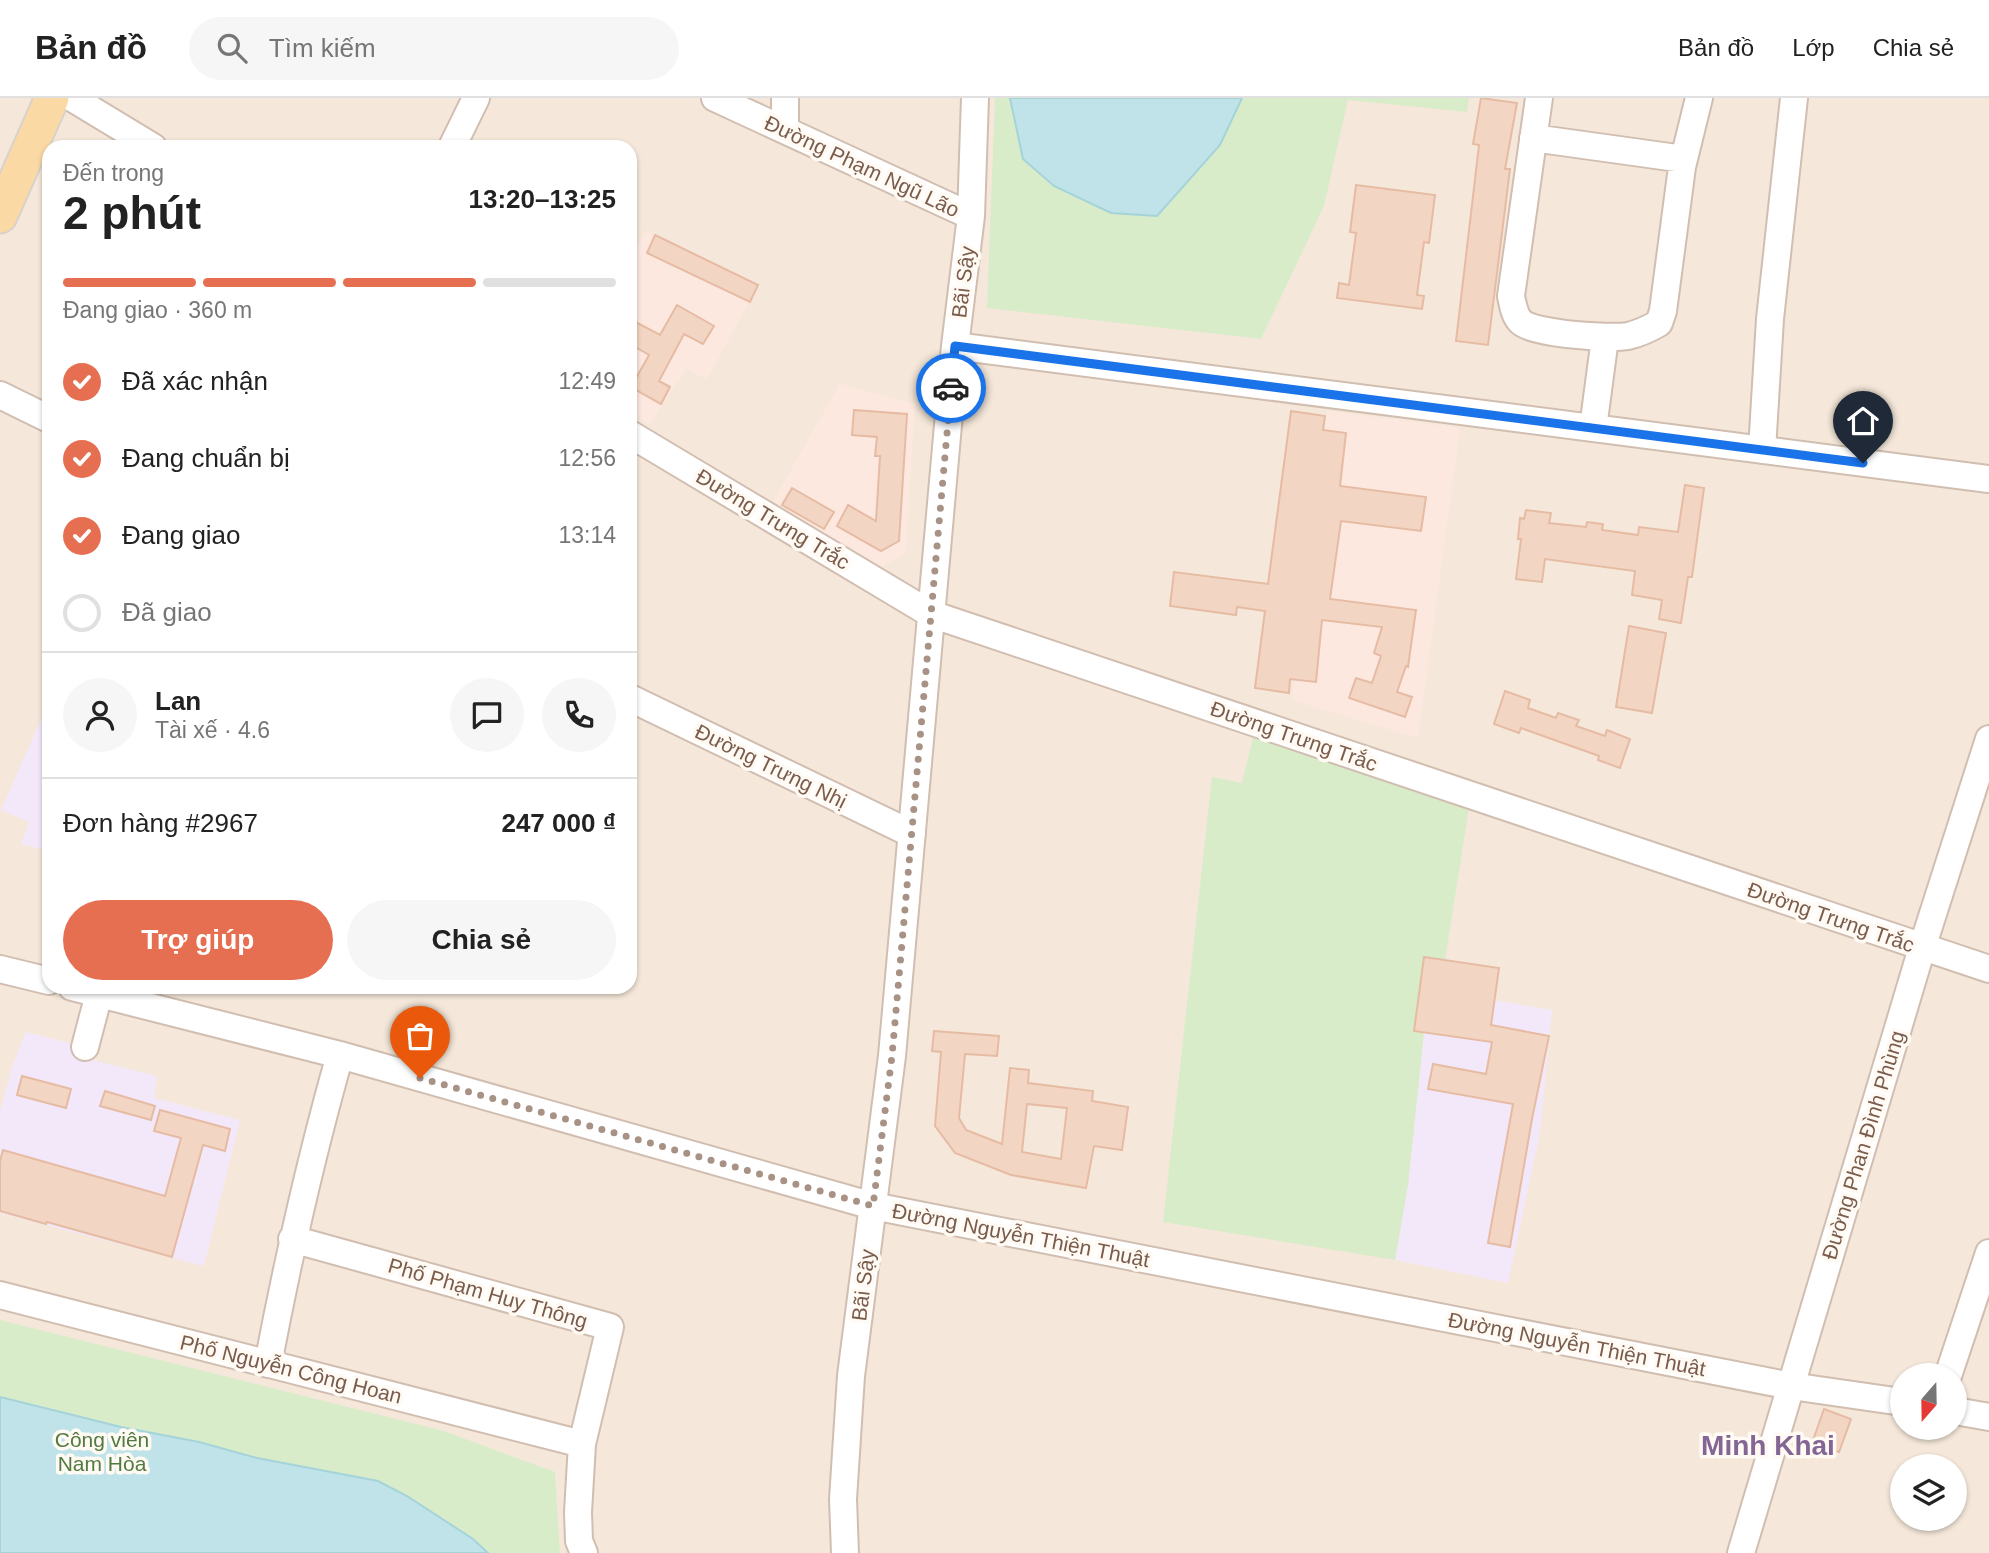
<!DOCTYPE html>
<html lang="vi">
<head>
<meta charset="utf-8">
<style>
	:root { --surface:#fff; --page:#f6f6f6; --text:#222; --muted:#767676; --line:#e0e0e0; --accent:#e76f51 }
	body { margin:0; font-family:Helvetica,sans-serif; background:var(--page); color:var(--text); height:100vh; display:flex; flex-direction:column; font-size:26px; white-space:nowrap }
	* { box-sizing:border-box; margin:0 }
	p { font-size:23px; color:var(--muted) }
	.icon { flex:none; width:38px; height:38px; fill:none; stroke:currentColor; stroke-width:2; stroke-linecap:round; stroke-linejoin:round }
	.map { position:relative; flex:1; overflow:hidden }
	.drawer { position:absolute; left:42px; top:42px; width:595px; height:854px; display:flex; flex-direction:column; background:var(--surface); border-radius:21px; box-shadow:0 2px 5px #0004 }
	.drawer>* { flex:none }
	.needle { width:46px; rotate:200deg }
	.tools { position:absolute; left:1890px; top:1265px; display:grid; gap:14px }
	.tools a { display:grid; place-items:center; width:77px; height:77px; border-radius:50%; background:var(--surface); box-shadow:0 2px 5px #0004; font-size:35px }
	.pin { position:absolute; display:grid; place-items:center; width:60px; height:60px; color:#fff; margin:-72px -30px; border-radius:50% 50% 50% 0; rotate:-45deg; box-shadow:0 0 7px #0007 }
	.pin .icon { rotate:45deg }
	.courier { position:absolute; display:grid; place-items:center; width:70px; height:70px; margin:-35px; border:5px solid #1a73e8; border-radius:50%; background:#fff; color:#222; box-shadow:0 2px 9px #0007 }
	.summary em { font-style:normal; font-weight:700 }
	.summary div { display:flex; flex-direction:column-reverse }
	.summary { display:flex; align-items:center; justify-content:space-between; height:119px; padding:0 21px }
	h1 { font-size:46px; font-weight:700; line-height:52px }
	.bar { display:grid; grid-template-columns:repeat(4,1fr); gap:10px 7px; align-content:center; height:84px; padding:0 21px }
	.bar i { height:9px; border-radius:5px; background:var(--line) }
	.bar .active { background:var(--accent) }
	.bar p { grid-column:span 4 }
	.line { display:flex; align-items:center; gap:18px; padding:0 21px; border-top:2px solid var(--line) }
	.line div { flex:1 }
	.round { display:grid; place-items:center; flex:none; width:74px; height:74px; border-radius:37px; background:var(--page) }
	ol { padding:0 21px; list-style:none }
	li { display:flex; align-items:center; gap:21px; height:77px }
	li p { margin-inline-start:auto }
	li .icon { padding:7px; border-radius:50%; background:var(--accent); color:#fff; stroke-width:4 }
	li:last-child { color:var(--muted) }
	li i { width:38px; height:38px; border:4px solid var(--line); border-radius:50% }
	.primary-button { display:flex; gap:14px; margin-top:auto; padding:14px 21px }
	.primary-button a { flex:1; height:80px; border-radius:42px; background:var(--accent); color:#fff; font-size:28px; font-weight:700; line-height:80px; text-align:center }
	.primary-button a+a { background:var(--page); color:var(--text) }
	header { display:flex; align-items:center; gap:42px; box-sizing:border-box; height:98px; padding:0 35px; background:var(--surface); border-bottom:2px solid var(--line) }
	header strong { font-size:33px }
	nav { display:flex; gap:38px; margin-inline-start:auto; font-size:24px }
	.search { width:490px; height:63px; background:var(--page); display:flex; align-items:center; gap:18px; box-sizing:border-box; padding:0 24px; border-radius:38px; color:var(--muted); font-size:26px }
	.map>svg:first-child { display:block }
</style>
</head>
<body>
<header>
<strong>Bản đồ</strong>
<div class="search"><svg class="icon" aria-label="search" viewBox="0 0 24 24"><circle cx="10" cy="10" r="6"/><path d="M15 15l6 6"/></svg>Tìm kiếm</div>
<nav><a>Bản đồ</a><a>Lớp</a><a>Chia sẻ</a></nav>
</header>
<div class="map">
<svg width="1989" height="1455" viewBox="0 0 1989 1455">
	<rect width="100%" height="100%" fill="#fdf6ec"/>
	<path fill="#f5e8da" fill-rule="evenodd" d="M0,0H1989V1455H0ZM49,49H630V889H49ZM1902,1278H1955V1330H1902ZM1902,1368H1955V1421H1902Z"/>
	<path fill="#fde8e0" d="M646,133L758,187L707,281L686,271L650,326L630,314V159Z
		M840,286L915,306L905,455L880,470L771,407Z
		M1327,313L1460,330L1418,640L1292,602Z"/>
	<path fill="#f3e8fa" d="M49,604V753L21,746L29,724L1,712Z
		M1494,902L1552,912L1540,1034L1508,1185L1395,1162L1408,1087L1424,934Z
		M26,934L89,950L88,961L157,978L154,1000L240,1022L204,1168L0,1115V1013L13,966Z"/>
	<path fill="#d8ecc9" d="M995,0H1469L1467,14L1348,2L1324,108L1261,241L987,210Z
		M1254,635L1469,710L1445,862L1499,870L1489,943L1424,934L1408,1087L1395,1162L1163,1124L1212,679L1242,685Z
		M0,1222L444,1333L555,1374L560,1455H0Z"/>
	<path fill="#bfe3e8" stroke="#a5d3da" stroke-width="2" d="M1010,0H1242L1220,47L1157,118L1111,115L1054,88L1023,61Z
		M0,1299L121,1329L199,1344L257,1360L378,1383L407,1398L473,1441L488,1455H0Z"/>
	<path fill="#f3d5c3" stroke="#e6bba3" stroke-width="2" fill-rule="evenodd" d="M1481,0L1517,5L1505,71H1510L1488,247L1456,243L1479,47L1473,46Z
		M1356,87L1435,97L1429,145L1424,144L1417,197L1424,198L1422,211L1337,200L1339,185L1349,187L1356,135L1350,134Z
		M655,137L758,187L750,204L647,155Z
		M677,207L714,228L703,246L684,236L659,283L670,289L661,306L631,289L649,257L630,246V221L660,237Z
		M854,312L907,316L899,443L881,453L837,428L848,407L876,423L880,358H875L877,339L852,337Z
		M1291,313L1325,318L1323,332L1346,335L1340,388L1426,399L1421,433L1341,423L1330,501L1416,512L1408,569L1406,568L1397,594L1412,599L1405,619L1349,600L1356,580L1372,585L1381,558L1374,555L1382,529L1322,522L1316,584L1290,581L1289,595L1255,590L1265,513L1237,509L1236,517L1170,508L1174,474L1268,486Z
		M1685,387L1704,390L1692,479H1688L1681,525L1659,521L1662,502L1632,497L1635,473L1545,461L1542,484L1516,481L1521,441H1518L1520,420L1524,421L1526,412L1551,415L1549,425L1586,429L1587,424L1603,426L1602,432L1638,437L1639,429L1678,434Z
		M792,390L834,414L824,431L782,407Z
		M1629,528L1666,535L1652,615L1616,609Z
		M1505,593L1530,602L1528,610L1556,620L1558,615L1579,622L1576,628L1605,638L1607,632L1630,641L1620,670L1598,662L1599,658L1521,630L1519,635L1494,626Z
		M1424,859L1499,870L1491,927L1549,938L1532,1021L1510,1149L1488,1145L1513,1006L1428,991L1433,966L1486,976L1492,944L1414,933Z
		M934,933L999,938L997,958L965,956L959,1020L966,1032L1002,1046L1010,970L1029,972L1028,985L1093,993L1092,1003L1128,1009L1122,1052L1094,1048L1086,1090L1011,1077L955,1055L935,1028L941,954L932,953ZM1027,1006L1067,1010L1061,1061L1022,1054Z
		M22,978L71,991L66,1010L17,997Z
		M105,993L155,1008L151,1022L100,1008Z
		M160,1012L230,1031L225,1053L203,1047L172,1159L47,1124L46,1126L0,1113V1063L3,1052L165,1098L181,1040L154,1033Z
		M1824,1311L1851,1321L1839,1354L1812,1345Z"/>
	<g fill="none" stroke-linecap="round" stroke-linejoin="round">
		<g stroke="#d1beb0" stroke-width="30">
			<path id="minor" d="M72,0L153,49
				M715,0L971,118
				M1539,0L1511,198C1513,207 1514,217 1521,224C1533,236 1610,241 1628,238C1640,235 1649,231 1659,225L1663,213L1682,69L1699,0
				M785,32V0
				M1533,40L1684,61
				M452,49L476,0
				M955,248L1989,381
				M0,297L49,321
				M1593,330L1605,240
				M630,336L931,516L1989,871
				M1762,352L1770,221L1794,0
				M630,600L912,736
				M0,871L49,883
				M72,889L340,957L873,1108L1791,1288L1902,1304
				M85,949L99,896
				M292,1141L610,1229L582,1346L578,1414L579,1443L584,1455
				M0,1197L582,1346
				M268,1266C288,1161 311,1059 340,957
				M1948,1278L1989,1155
				M1955,1313L1989,1319
				M845,1455L843,1401L851,1278L892,958L955,248L971,118L975,0
				M1741,1455L1922,850L1989,641"/>
		</g>
		<g stroke="#dad1cd" stroke-width="37">
			<path id="major" d="M0,118L52,0"/>
		</g>
		<use href="#minor" stroke="#fff" stroke-width="26"/>
		<use href="#major" stroke="#fbd9a5" stroke-width="33"/>
	</g>
	<g fill="none" stroke-linecap="round" stroke-linejoin="round">
		<path stroke="#a89285" stroke-width="7" stroke-dasharray="0 12.6" d="M420,980L873,1108L892,958L951,290"/>
		<path stroke="#1a73e8" stroke-width="9" d="M951,290L955,248L1863,365"/>
	</g>
	<g text-anchor="middle" dominant-baseline="central" stroke-width="7" stroke-linejoin="round" paint-order="stroke">
		<g font-size="21" fill="#7a5c4d" stroke="#fffaf3">
			<text transform="translate(862 68) rotate(25)">Đường Phạm Ngũ Lão</text>
			<text transform="translate(963 184) rotate(-83)">Bãi Sậy</text>
			<text transform="translate(773 421) rotate(31)">Đường Trưng Trắc</text>
			<text transform="translate(1294 638) rotate(19)">Đường Trưng Trắc</text>
			<text transform="translate(771 668) rotate(26)">Đường Trưng Nhị</text>
			<text transform="translate(1831 819) rotate(19)">Đường Trưng Trắc</text>
			<text transform="translate(1863 1047) rotate(-73)">Đường Phan Đình Phùng</text>
			<text transform="translate(1021 1137) rotate(11)">Đường Nguyễn Thiện Thuật</text>
			<text transform="translate(863 1187) rotate(-83)">Bãi Sậy</text>
			<text transform="translate(488 1195) rotate(16)">Phố Phạm Huy Thông</text>
			<text transform="translate(1577 1246) rotate(11)">Đường Nguyễn Thiện Thuật</text>
			<text transform="translate(291 1271) rotate(14)">Phố Nguyễn Công Hoan</text>
		</g>
		<g font-size="21" fill="#537a41" stroke="#fffaf3">
			<text x="102" y="1341">Công viên<tspan x="102" dy="24">Nam Hòa</tspan></text>
		</g>
		<g font-size="28" font-weight="bold" fill="#846695" stroke="#fffaf3">
			<text x="1768" y="1347">Minh Khai</text>
		</g>
	</g>
</svg>
<div class="tools">
<a><svg class="needle" viewBox="-14 -14 28 28"><path d="M0-13l5 13h-10z" fill="#e53935"/><path d="M0 13l5-13h-10z" fill="#767676"/></svg></a>
<a><svg class="icon" aria-label="layers" viewBox="0 0 24 24"><path d="M12 4l9 5-9 5-9-5zM3 14l9 5 9-5"/></svg></a>
</div>
<div class="pin" style="left:420px;top:980px;background:#ea580c"><svg class="icon" aria-label="bag" viewBox="0 0 24 24"><path d="M5 8h14l-1 12H6zM9 8a3 3 0 0 1 6 0"/></svg></div>
<div class="pin" style="left:1863px;top:365px;background:#1f2937"><svg class="icon" aria-label="home" viewBox="0 0 24 24"><path d="M3 11l9-7 9 7M6 9v11h12V9"/></svg></div>
<div class="courier" style="left:951px;top:290px"><svg class="icon" aria-label="car" viewBox="0 0 24 24"><path d="M5 17H2v-5l4-1 3-4h7l3 4 3 1v5h-3M9 17h6M6 11h13"/><circle cx="7" cy="17" r="2"/><circle cx="17" cy="17" r="2"/></svg></div>
<section class="drawer">
<div class="summary"><div><h1>2 phút</h1><p>Đến trong</p></div><em>13:20–13:25</em></div>
<div class="bar"><i class="active"></i><i class="active"></i><i class="active"></i><i></i><p>Đang giao · 360 m</p></div>
<ol>
<li><svg class="icon" aria-label="check" viewBox="0 0 24 24"><path d="M5 12l5 5 9-10"/></svg>Đã xác nhận<p>12:49</p></li>
<li><svg class="icon" aria-label="check" viewBox="0 0 24 24"><path d="M5 12l5 5 9-10"/></svg>Đang chuẩn bị<p>12:56</p></li>
<li><svg class="icon" aria-label="check" viewBox="0 0 24 24"><path d="M5 12l5 5 9-10"/></svg>Đang giao<p>13:14</p></li>
<li><i></i>Đã giao</li>
</ol>
<div class="line" style="height:126px"><a class="round"><svg class="icon" aria-label="person" viewBox="0 0 24 24"><circle cx="12" cy="8" r="4"/><path d="M4 21q1-7 8-7t8 7"/></svg></a><div><b>Lan</b><p>Tài xế · 4.6</p></div><a class="round"><svg class="icon" aria-label="chat" viewBox="0 0 24 24"><path d="M4 5h16v11H9l-5 4z"/></svg></a><a class="round"><svg class="icon" aria-label="phone" viewBox="0 0 24 24"><path d="M5 4h4l2 5-3 2q2 4 5 5l2-3 5 2v4C11 20 4 13 5 4z"/></svg></a></div>
<div class="line" style="height:91px"><div>Đơn hàng #2967</div><b>247 000 ₫</b></div>
<div class="primary-button"><a>Trợ giúp</a><a>Chia sẻ</a></div>
</section>
</div>
</body>
</html>
